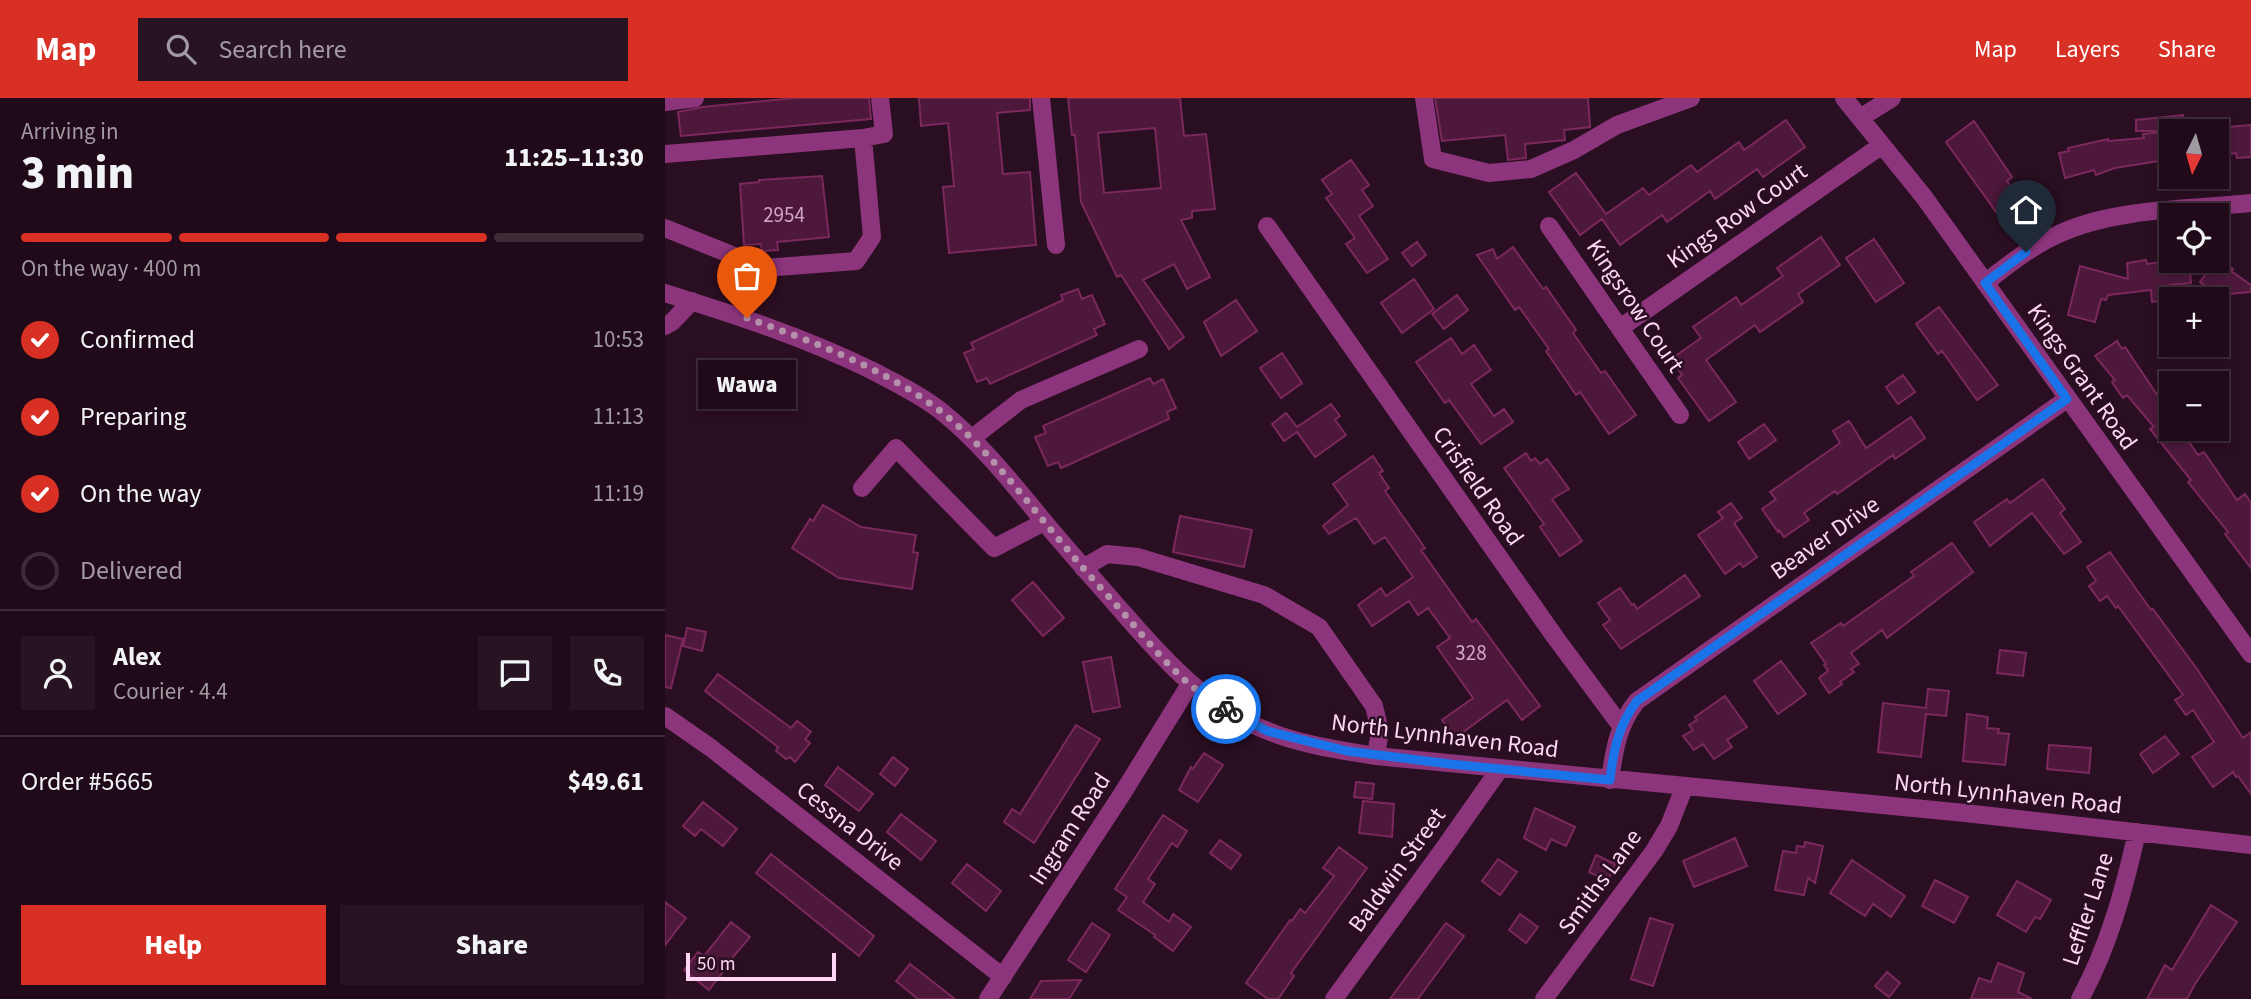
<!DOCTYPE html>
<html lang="en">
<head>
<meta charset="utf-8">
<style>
	:root { --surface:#200a19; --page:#281322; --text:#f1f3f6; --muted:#a29aa2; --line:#3d2b38; --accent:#d93025 }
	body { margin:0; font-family:"Source Sans 3",sans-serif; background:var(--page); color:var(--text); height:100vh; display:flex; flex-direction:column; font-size:26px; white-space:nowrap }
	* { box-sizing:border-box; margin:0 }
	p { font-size:23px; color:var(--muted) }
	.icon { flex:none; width:38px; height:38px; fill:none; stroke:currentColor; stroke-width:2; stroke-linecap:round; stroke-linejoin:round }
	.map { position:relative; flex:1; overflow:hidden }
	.sheet { display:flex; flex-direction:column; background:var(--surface); width:665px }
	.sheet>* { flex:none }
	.needle { width:46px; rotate:185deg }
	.buttons { position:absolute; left:1494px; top:21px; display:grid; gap:14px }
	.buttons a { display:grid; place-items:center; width:70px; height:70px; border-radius:0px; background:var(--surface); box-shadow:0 4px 10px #0003,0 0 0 2px var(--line); font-size:35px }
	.scale { position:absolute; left:21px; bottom:18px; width:150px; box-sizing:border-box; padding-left:7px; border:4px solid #ffd7f4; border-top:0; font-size:19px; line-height:24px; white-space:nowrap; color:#ffd7f4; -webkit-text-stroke:5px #2a0e21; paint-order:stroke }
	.pin { position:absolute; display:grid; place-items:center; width:60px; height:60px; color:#fff; margin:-72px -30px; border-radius:50% 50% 50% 0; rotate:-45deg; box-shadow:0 0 7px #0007 }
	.pin .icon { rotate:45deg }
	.courier { position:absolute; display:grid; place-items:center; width:70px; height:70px; margin:-35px; border:5px solid #1a73e8; border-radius:50%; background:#fff; color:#222; box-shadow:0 2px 9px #0007 }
	.bubble { position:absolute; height:49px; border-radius:0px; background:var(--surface); box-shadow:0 4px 10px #0003,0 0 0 2px var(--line); font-size:23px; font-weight:800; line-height:49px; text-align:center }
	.overview em { font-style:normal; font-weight:800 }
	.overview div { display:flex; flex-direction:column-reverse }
	.overview { display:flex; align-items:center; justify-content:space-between; height:119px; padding:0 21px }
	h1 { font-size:46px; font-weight:800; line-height:52px }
	.bar { display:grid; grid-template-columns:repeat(4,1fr); gap:10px 7px; align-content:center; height:84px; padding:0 21px }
	.bar i { height:9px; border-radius:5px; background:var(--line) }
	.bar .current { background:var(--accent) }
	.bar p { grid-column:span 4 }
	.line { display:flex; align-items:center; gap:18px; padding:0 21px; border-top:2px solid var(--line) }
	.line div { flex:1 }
	.round { display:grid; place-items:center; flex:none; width:74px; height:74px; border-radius:0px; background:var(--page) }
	ol { padding:0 21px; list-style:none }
	li { display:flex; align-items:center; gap:21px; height:77px }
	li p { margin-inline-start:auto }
	li .icon { padding:7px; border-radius:50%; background:var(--accent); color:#fff; stroke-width:4 }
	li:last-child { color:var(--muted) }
	li i { width:38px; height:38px; border:4px solid var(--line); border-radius:50% }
	.button { display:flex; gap:14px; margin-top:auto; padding:14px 21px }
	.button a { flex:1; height:80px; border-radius:0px; background:var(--accent); color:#fff; font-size:28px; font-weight:800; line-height:80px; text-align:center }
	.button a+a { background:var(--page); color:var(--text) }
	header { display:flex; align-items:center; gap:42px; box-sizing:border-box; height:98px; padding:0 35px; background:var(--accent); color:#fff }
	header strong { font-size:33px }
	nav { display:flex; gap:38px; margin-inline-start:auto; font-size:24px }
	.search { width:490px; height:63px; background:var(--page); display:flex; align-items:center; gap:18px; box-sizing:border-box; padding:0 24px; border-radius:0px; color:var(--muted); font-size:26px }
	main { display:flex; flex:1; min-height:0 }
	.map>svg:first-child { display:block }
</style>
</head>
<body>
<header>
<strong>Map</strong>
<div class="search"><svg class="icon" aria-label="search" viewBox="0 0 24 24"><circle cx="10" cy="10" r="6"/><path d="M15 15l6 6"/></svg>Search here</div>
<nav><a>Map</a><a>Layers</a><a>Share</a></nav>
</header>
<main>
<section class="sheet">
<div class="overview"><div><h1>3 min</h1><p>Arriving in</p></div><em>11:25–11:30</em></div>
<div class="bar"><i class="current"></i><i class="current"></i><i class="current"></i><i></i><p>On the way · 400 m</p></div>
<ol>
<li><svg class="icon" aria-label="check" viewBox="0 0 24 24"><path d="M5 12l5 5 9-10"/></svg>Confirmed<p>10:53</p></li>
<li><svg class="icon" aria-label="check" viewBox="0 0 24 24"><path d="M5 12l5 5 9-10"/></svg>Preparing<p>11:13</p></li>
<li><svg class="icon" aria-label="check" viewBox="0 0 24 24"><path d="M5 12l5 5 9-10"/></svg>On the way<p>11:19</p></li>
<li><i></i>Delivered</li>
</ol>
<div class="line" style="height:126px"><a class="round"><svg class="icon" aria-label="person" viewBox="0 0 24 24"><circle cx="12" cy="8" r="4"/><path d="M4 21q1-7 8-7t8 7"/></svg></a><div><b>Alex</b><p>Courier · 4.4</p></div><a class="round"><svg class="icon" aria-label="chat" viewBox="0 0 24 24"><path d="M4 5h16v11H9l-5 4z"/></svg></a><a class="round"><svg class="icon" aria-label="phone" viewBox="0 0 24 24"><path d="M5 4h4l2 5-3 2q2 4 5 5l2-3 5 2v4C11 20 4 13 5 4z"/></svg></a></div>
<div class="line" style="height:91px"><div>Order #5665</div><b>$49.61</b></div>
<div class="button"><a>Help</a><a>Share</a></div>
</section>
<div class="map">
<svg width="1586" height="901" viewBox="0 0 1586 901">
	<rect width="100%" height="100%" fill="#2a0e21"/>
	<path fill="#4d183a" stroke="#7b285d" stroke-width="2" fill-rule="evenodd" d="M130,0H204L206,21L16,38L13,14L37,9Z
		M254,0H365V12L332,15L338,76L365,74L371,147L284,155L278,89L289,88L283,25L256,28Z
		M403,0H515L519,38L541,36L550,111L527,113V120L516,122L545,179L522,191L509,166L478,182L519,239L504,251L456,177L452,179L416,104L410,37H407ZM490,30L496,90L439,95L433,35Z
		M770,0H923L925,29L899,32L900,42L860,46L861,60L843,62L840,37L777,43Z
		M1518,17L1520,33H1471V22Z
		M1121,22L1140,49L1098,79L1092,71L1050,101L1045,93L1002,124L997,117L955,147L937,121L915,137L884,94L911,75L941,116L978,90L984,97L1026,67L1032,74L1074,44L1079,52Z
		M1309,23L1347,79L1342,83L1356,103L1334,118L1281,44Z
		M1586,27V59L1572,60L1571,55L1552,58V30Z
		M1507,33V61L1450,70L1431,77L1429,72L1400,80L1394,55L1404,53L1403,50L1443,41V43L1479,40L1478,36Z
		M686,62L704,87L697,92L708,108L694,118L723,161L702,175L681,146L690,140L661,100L667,96L657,82Z
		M157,78L164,139L112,144L113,152L97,153L96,146L79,147L75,86L94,84V82Z
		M1156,139L1175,167L1133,196L1138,204L1095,234L1090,227L1041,262L1071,304L1044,323L1013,280L1017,277L1006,261L1036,240L1028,229L1071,199L1076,207L1118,178L1112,170Z
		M1209,141L1239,185L1211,204L1181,160Z
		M752,144L761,157L747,168L737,155Z
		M848,149L878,191L881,189L911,232L908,235L936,275L940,273L971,317L944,336L915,294L911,297L881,253L884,251L854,209L850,212L812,157L828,151L832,161Z
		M1553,159L1568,171L1566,173L1586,187V194L1552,197L1535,184Z
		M1481,162L1482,166L1503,163H1513V165L1524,164L1526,185L1505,187V191L1501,192L1503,202L1487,204L1486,192L1443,197L1441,202L1436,201L1430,224L1403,217L1415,168L1463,181L1462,165Z
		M749,181L769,211L737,235L716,205Z
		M413,191L417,201L427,197L440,226L429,231L432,237L325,286L322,280L312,284L299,255L309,251L306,245L398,202L396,197Z
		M792,197L803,212L779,231L767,216Z
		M571,202L592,233L556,258L539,224Z
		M1274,209L1333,287L1312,302L1277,253L1273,256L1251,226Z
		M786,240L797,256L809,247L826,272L806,286L829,318L839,311L848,324L816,346L784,302L780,305L751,264Z
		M1452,243L1457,251L1460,249L1505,316L1507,315V331H1515L1533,357L1539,354L1572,402L1580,396L1586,405V470L1560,436L1563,434L1523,384L1526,382L1485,331L1489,329L1462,297L1458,300L1447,284L1450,282L1430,258Z
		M617,255L637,285L616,300L595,270Z
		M1238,277L1250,294L1233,306L1221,289Z
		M485,280L488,286L498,281L511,310L502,314L504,321L403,367L396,370L393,364L383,368L370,339L381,335L378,328Z
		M666,306L675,318L670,322L681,337L650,359L632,334L619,343L607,326L621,315L632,329Z
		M1246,319L1260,340L1230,361L1228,357L1172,396L1170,393L1139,415L1144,422L1119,439L1114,432L1113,434L1097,411L1111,401L1105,394L1175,345L1168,333L1184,323L1201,350Z
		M1099,326L1111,342L1084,361L1073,344Z
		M861,355L866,363L870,360L875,366L882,361L904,391L887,401L917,443L895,458L875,429L879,426L839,370Z
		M708,358L718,373L714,375L724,390L720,393L760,450L756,452L807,524L811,521L875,608L857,622L842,602L790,640L777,622L808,600L772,549L785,540L763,510L753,517L744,503L707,528L693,507L716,490L721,498L748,479L720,439L709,446L691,420L664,436L658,428L683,407L668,386Z
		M1378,381L1400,411L1395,415L1416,444L1399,456L1367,415L1325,448L1309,424L1342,401L1345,405Z
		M1066,405L1077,420L1069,425L1092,459L1078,469L1075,465L1060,476L1033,437L1058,420L1053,414Z
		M158,407L196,429L251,437L248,454L253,455L247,491L174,480L127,450L145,421L148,423Z
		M515,418L587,432L579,469L508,454Z
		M1287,445L1308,474L1222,540L1217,532L1186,555L1194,566L1186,571L1189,574L1175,584L1177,586L1164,595L1154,580L1163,573L1159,567L1161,566L1146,545L1176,525L1178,528L1249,478L1246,474Z
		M1445,454L1486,512L1488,511L1532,571L1578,640L1586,634V696L1573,678L1571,679L1568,674L1548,689L1527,659L1549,644L1528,612L1521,617L1510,602L1518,597L1453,508L1451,510L1442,498L1435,503L1424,488L1431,483L1422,469Z
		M1020,477L1035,498L956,551L938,527L945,522L933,505L955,490L967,507L969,506L972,511Z
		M368,484L399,520L378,538L347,502Z
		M22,530L41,534L37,553L18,548Z
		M0,537L18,541L6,590L0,589Z
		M1335,552L1361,555L1358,578L1332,575Z
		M446,559L455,609L428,614L418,564Z
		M1116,563L1141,596L1113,616L1089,583Z
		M53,576L126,630L132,623L146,634L140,641L145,645L130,664L125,659L121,661L111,653L113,649L40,593Z
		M1263,591L1284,593L1281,618L1261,616L1256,659L1213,654L1218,605L1261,610Z
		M1060,598L1082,629L1062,642L1067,649L1049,661L1038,646L1029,652L1018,638L1028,632L1024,627L1032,622L1030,619Z
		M1302,616L1323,619L1322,630L1334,631L1333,635L1344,636L1340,667L1298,663Z
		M411,627L435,641L369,745L339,724L347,711L355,716Z
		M1500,638L1514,656L1488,675L1475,656Z
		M1384,647L1426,650L1424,675L1382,671Z
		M539,655L558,667L533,704L514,692L526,669L528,671Z
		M228,659L243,671L230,688L215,676Z
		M173,669L208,696L194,713L160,687Z
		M691,684L709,686L707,701L689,699Z
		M698,703L729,706L727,739L694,735Z
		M38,704L72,731L58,748L36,731L30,738L18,728Z
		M870,710L910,729L901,748L886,741L881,752L859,740Z
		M236,716L271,743L256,762L222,734Z
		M498,717L522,733L512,749L507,745L483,781L490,786L478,804L504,824L508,816L526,829L508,853L489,839L490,837L453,812L462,799L450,791Z
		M1070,740L1082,768L1029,789L1018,763Z
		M555,742L576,757L566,771L545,755Z
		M1140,744L1158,748L1150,785L1143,780L1139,797L1110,792L1118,753L1131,755L1132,748L1139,749Z
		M674,749L702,770L626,875L629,878L613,901H603L581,885L625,822L627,823L635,811L640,815L669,778L658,770Z
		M106,756L209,838L194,858L91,775Z
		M931,757L950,766L943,783L924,774Z
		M833,761L852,774L835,797L817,783Z
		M1187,762L1240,798L1226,819L1208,806L1200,818L1165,795Z
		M302,766L336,793L321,813L287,785Z
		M1270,782L1303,799L1289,825L1257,808Z
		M1352,783L1386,802L1375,821L1370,819L1361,834L1332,817Z
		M0,804L21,820L0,847Z
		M1546,807L1572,824L1530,886L1522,901H1482L1500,867L1507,872Z
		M855,816L873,829L861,845L844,832Z
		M985,820L1008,827L988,888L966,881Z
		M66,824L85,839L57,872L58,874L44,892L19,872L33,854L39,858Z
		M427,825L445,837L421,874L403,862Z
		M781,825L799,838L753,901H725Z
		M1333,865L1359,875L1353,894L1367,901H1306L1314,880L1326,884Z
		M245,866L290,901H253L231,883Z
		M1222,874L1235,885L1224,899L1210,888Z
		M416,882L404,901H365L376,883Z"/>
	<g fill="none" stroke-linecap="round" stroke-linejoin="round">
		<path stroke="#8d357c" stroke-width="18" d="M376,0L391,147
			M759,0L768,61L824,75L866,71L909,52L952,27L1026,0
			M1179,0L1259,99L1586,556
			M0,4L30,0
			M1195,20L1227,0
			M0,56L198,40
			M602,128L890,539L956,628
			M884,128L1015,317
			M0,130L99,170L191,163L207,139L198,40L219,36L215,0
			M1320,185C1344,166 1368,147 1396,135C1452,110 1526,111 1586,105
			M0,195C71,217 141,240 208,273C231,285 256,297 276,313C317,346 348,386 381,426C407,457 434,487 461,518C501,564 544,611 603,633C637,647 675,652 711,658L1300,715L1586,747
			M0,228L7,224L27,203
			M955,230L1217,47
			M307,340L356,302L474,251
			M197,390L231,350L329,450L379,424
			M418,470L442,456L473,459L599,497L654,529L709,608L715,633L711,658
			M0,618L46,650L338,879
			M945,682C949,653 953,626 972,603L1402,301
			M323,901L459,693L525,586
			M669,901L777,753L834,672
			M879,901L989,753L1004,728L1019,690
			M1415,901C1444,848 1459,792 1472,734"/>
	</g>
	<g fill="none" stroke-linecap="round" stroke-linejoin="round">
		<path stroke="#b491aa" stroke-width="7" stroke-dasharray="0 12.6" d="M82,220C160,248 249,281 308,342C340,374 368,411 398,446C418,471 440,494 461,518C490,552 520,590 561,611"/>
		<path stroke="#1a73e8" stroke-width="9" d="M561,611L602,633L682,653L785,666L945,682C948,653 954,626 972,603L1402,301L1320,185L1361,154"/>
	</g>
	<g text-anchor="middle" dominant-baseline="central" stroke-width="5" stroke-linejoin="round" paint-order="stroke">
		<g font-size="21" fill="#d2a7c6">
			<text x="119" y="117">2954</text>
			<text x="806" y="555">328</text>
		</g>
		<g font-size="24" fill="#ffd7f4" stroke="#2a0e21">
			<text transform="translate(1072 118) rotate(-35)">Kings Row Court</text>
			<text transform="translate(970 208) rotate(56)">Kingsrow Court</text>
			<text transform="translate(1417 279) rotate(55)">Kings Grant Road</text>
			<text transform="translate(813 388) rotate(55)">Crisfield Road</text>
			<text transform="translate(1160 440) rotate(-35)">Beaver Drive</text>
			<text transform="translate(780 638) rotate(7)">North Lynnhaven Road</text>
			<text transform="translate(1343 696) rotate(6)">North Lynnhaven Road</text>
			<text transform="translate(185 728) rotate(38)">Cessna Drive</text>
			<text transform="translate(405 731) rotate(-57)">Ingram Road</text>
			<text transform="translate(732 772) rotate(-54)">Baldwin Street</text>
			<text transform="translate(935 784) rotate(-54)">Smiths Lane</text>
			<text transform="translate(1423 811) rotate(-72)">Leffler Lane</text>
		</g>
	</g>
</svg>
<div class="buttons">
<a><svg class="needle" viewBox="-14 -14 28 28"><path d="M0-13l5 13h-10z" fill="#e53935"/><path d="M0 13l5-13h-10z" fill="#a29aa2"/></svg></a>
<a><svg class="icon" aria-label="locate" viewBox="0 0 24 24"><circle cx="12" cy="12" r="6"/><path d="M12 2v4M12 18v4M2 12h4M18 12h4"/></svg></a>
<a>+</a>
<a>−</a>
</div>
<div class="scale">50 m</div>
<div class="pin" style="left:82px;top:220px;background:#ea580c"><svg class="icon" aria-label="bag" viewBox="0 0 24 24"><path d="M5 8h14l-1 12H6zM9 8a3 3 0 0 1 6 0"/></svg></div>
<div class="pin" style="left:1361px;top:154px;background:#1f2937"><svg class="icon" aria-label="home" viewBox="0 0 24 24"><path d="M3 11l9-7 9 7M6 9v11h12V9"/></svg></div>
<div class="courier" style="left:561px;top:611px"><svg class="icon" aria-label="bike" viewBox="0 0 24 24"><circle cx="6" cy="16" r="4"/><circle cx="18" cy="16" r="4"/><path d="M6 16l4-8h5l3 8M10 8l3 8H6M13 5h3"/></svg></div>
<div class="bubble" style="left:33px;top:262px;width:98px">Wawa</div>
</div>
</main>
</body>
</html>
